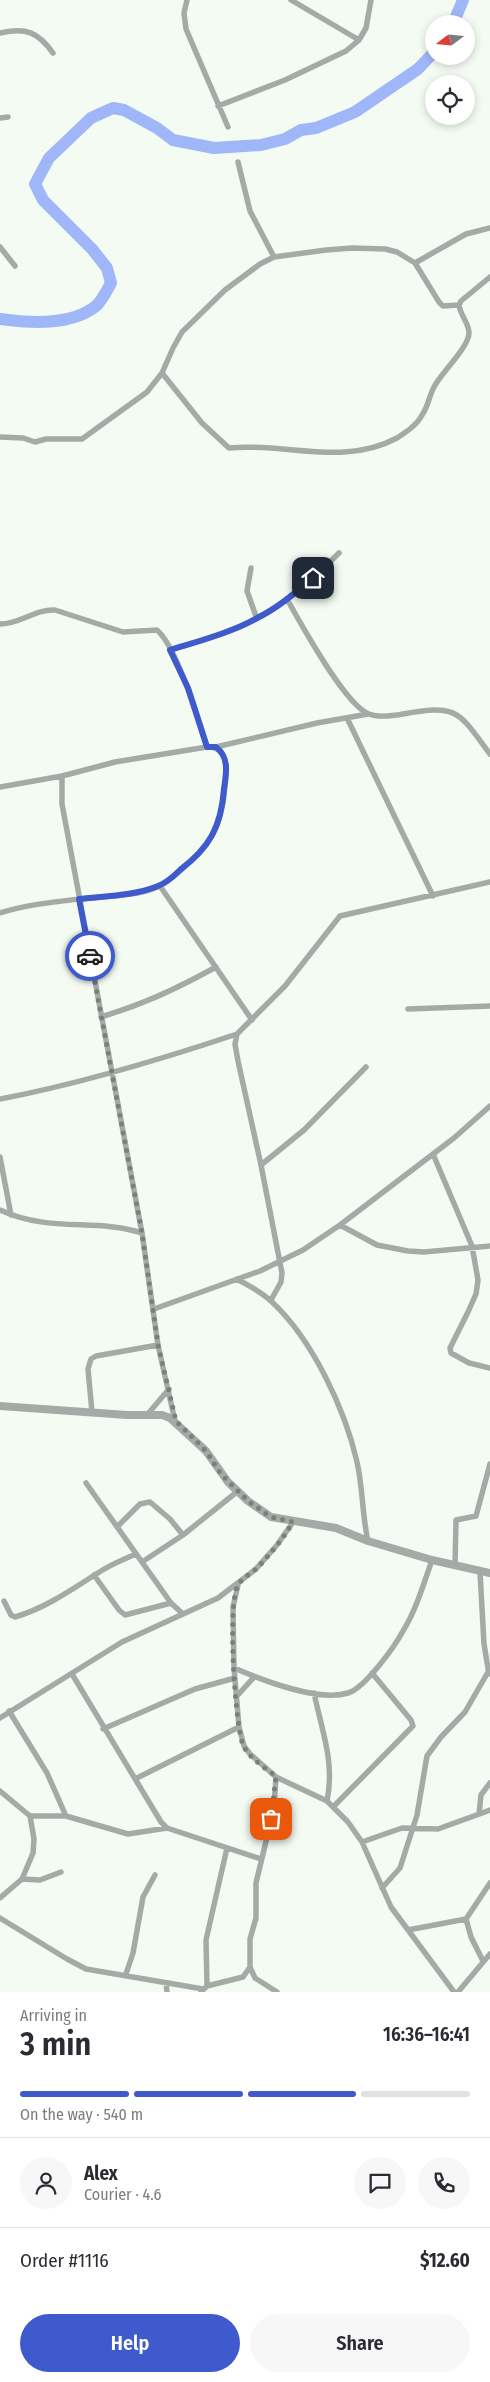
<!DOCTYPE html>
<html lang="en">
<head>
<meta charset="utf-8">
<style>
	:root { --surface:#fff; --page:#f7f7f7; --text:#2b2b33; --muted:#7c7c81; --line:#e1e1e2; --accent:#3f5acc }
	body { margin:0; font-family:"Fira Sans Condensed",sans-serif; background:var(--page); color:var(--text); height:100vh; display:flex; flex-direction:column; font-size:19px; white-space:nowrap }
	* { box-sizing:border-box; margin:0 }
	p { font-size:16px; color:var(--muted) }
	.icon { flex:none; width:28px; height:28px; fill:none; stroke:currentColor; stroke-width:2; stroke-linecap:round; stroke-linejoin:round }
	.map { position:relative; height:1992px; overflow:hidden }
	.panel { display:flex; flex-direction:column; background:var(--surface); flex:1 }
	.panel>* { flex:none }
	.needle { width:32px; rotate:254deg }
	.tools { position:absolute; left:425px; top:15px; display:grid; gap:10px }
	.tools a { display:grid; place-items:center; width:50px; height:50px; border-radius:50%; background:var(--surface); box-shadow:0 2px 8px #0003; font-size:25px }
	.pin { position:absolute; display:grid; place-items:center; width:42px; height:42px; color:#fff; margin:-21px; border-radius:10px; box-shadow:0 2px 8px #0006 }
	.courier { position:absolute; display:grid; place-items:center; width:50px; height:50px; margin:-25px; border:4px solid #3f5acc; border-radius:50%; background:#fff; color:#222; box-shadow:0 1px 6px #0007 }
	.summary em { font-style:normal; font-weight:600 }
	.summary div { display:flex; flex-direction:column-reverse }
	.summary { display:flex; align-items:center; justify-content:space-between; height:85px; padding:0 20px }
	h1 { font-size:32px; font-weight:600; line-height:38px }
	.bar { display:grid; grid-template-columns:repeat(4,1fr); gap:8px 5px; align-content:center; height:60px; padding:0 20px }
	.bar i { height:6px; border-radius:4px; background:var(--line) }
	.bar .selected { background:var(--accent) }
	.bar p { grid-column:span 4 }
	.line { display:flex; align-items:center; gap:12px; padding:0 20px; border-top:1px solid var(--line) }
	.line div { flex:1 }
	.round { display:grid; place-items:center; flex:none; width:52px; height:52px; border-radius:26px; background:var(--page) }
	.primary-button { display:flex; gap:10px; margin-top:auto; padding:10px 20px }
	.primary-button a { flex:1; height:58px; border-radius:30px; background:var(--accent); color:#fff; font-size:20px; font-weight:600; line-height:58px; text-align:center }
	.primary-button a+a { background:var(--page); color:var(--text) }
	.map>svg:first-child { display:block }
</style>
</head>
<body>
<div class="map">
<svg width="490" height="1992" viewBox="0 0 490 1992">
	<rect width="100%" height="100%" fill="#f3fbf2"/>
	<g fill="none" stroke-linecap="round" stroke-linejoin="round">
		<path stroke="#9fb7f9" stroke-width="12" d="M453,24L463,0
			M0,319C30,323 71,326 96,306C102,301 107,290 111,283L107,268L92,249L43,200L35,184L49,158L91,118L113,108L124,110L157,128L173,140L214,148L261,145L285,139L301,130L316,128L355,112L418,69L434,52"/>
		<path stroke="#a6aaa6" stroke-width="5.5" d="M187,0L184,13L186,29L228,127
			M291,0L359,40
			M0,33C26,27 38,32 53,53
			M218,106L285,80L346,51L359,40L366,28L371,0
			M0,118L8,117
			M238,162L250,211L274,257
			M0,247L15,266
			M415,263L466,234L490,228
			M162,373L202,423L229,448C285,442 343,467 397,438C406,432 417,425 422,415C428,407 429,396 434,387C441,373 469,347 469,333C469,323 460,315 459,305L461,301L490,277
			M0,437L23,438L35,442L46,439H82L147,392L162,373L173,348L182,332L225,290L260,264L274,257L326,250L352,248L385,249L397,252L415,263L439,302L443,306L459,305
			M251,568L247,591L257,619
			M287,599C301,624 345,705 369,714C379,718 392,716 403,714C458,704 458,711 490,754
			M0,624C20,624 35,609 55,610L123,632L157,630C177,647 199,721 207,747
			M170,650C200,641 230,633 258,618C288,602 315,577 339,553
			M347,718L433,896
			M216,747L317,723L368,714
			M62,776V804L142,1233L158,1345L175,1421
			M0,787L62,776L115,762L207,747C223,747 226,757 226,772C224,813 218,840 185,866C178,873 170,880 161,885C140,897 103,896 79,899C53,902 25,905 0,913
			M160,886L252,1020
			M408,1009L490,1006
			M101,1017C144,1004 176,989 216,967
			M0,1099C80,1084 159,1060 237,1034
			M433,1154L472,1246L478,1280L476,1294L468,1312L450,1348L451,1353L469,1363L490,1368
			M0,1157L11,1215
			M261,1165L304,1130L366,1067
			M0,1210C50,1233 95,1218 142,1233
			M340,1225L377,1245L408,1251L424,1252L490,1246
			M237,1279C249,1286 262,1292 272,1302C312,1339 345,1409 357,1462C363,1488 362,1515 368,1541
			M271,1300L281,1282L282,1273L261,1165L238,1061L235,1044L237,1034L285,986L340,916L490,882
			M154,1309L260,1271L303,1250L340,1225L454,1138L490,1106
			M92,1412L88,1369L91,1359L96,1356L158,1345
			M147,1415L169,1389
			M86,1483L171,1603L183,1614
			M117,1527L140,1504L150,1502L170,1519L183,1535
			M142,1562L183,1535L238,1491
			M455,1566L456,1520L476,1516L490,1464
			M480,1572L484,1644L489,1674
			M94,1575L119,1610L125,1615L171,1603
			M238,1585L233,1607L234,1668L239,1727L244,1746L250,1754L276,1777L327,1801L348,1822L362,1842L391,1907L454,1992
			M4,1601L11,1615L15,1617C46,1608 74,1588 101,1571C112,1564 124,1559 136,1554
			M234,1668C262,1680 319,1702 348,1693C365,1688 395,1646 403,1631C416,1610 424,1583 432,1560
			M72,1674L161,1822L167,1828L261,1859
			M314,1693C322,1731 335,1763 327,1801
			M237,1696L254,1677
			M9,1711L47,1773L66,1816
			M0,1718L122,1642L218,1598L256,1569L277,1545L293,1522
			M103,1729L195,1689L235,1678
			M135,1779L239,1727
			M0,1791L30,1816L34,1839L33,1853L22,1879L0,1898
			M334,1806L413,1726L411,1720L372,1673
			M479,1814L481,1795L490,1783
			M30,1816H66L128,1834L167,1828
			M362,1842L402,1828L438,1829L490,1810
			M22,1879L40,1880L61,1872
			M382,1888L400,1868L417,1815L427,1756L441,1737L465,1712L488,1672
			M0,1918L67,1959L86,1969L203,1989
			M408,1930L466,1919
			M483,1961L471,1937L466,1919L490,1883
			M250,1967L255,1978L277,1992
			M126,1974L133,1953L143,1897L155,1875
			M166,1983L167,1992
			M207,1986L206,1940L227,1848
			M201,1992L207,1986L243,1977L250,1967V1939L256,1918V1883L274,1808L276,1777
			M458,1992L490,1954"/>
		<path stroke="#a6aaa6" stroke-width="8" d="M0,1406L127,1415H162L170,1418L206,1451L228,1482L248,1501L271,1517L336,1528L368,1541L432,1560L490,1573"/>
	</g>
	<g fill="none" stroke-linecap="round" stroke-linejoin="round">
		<path stroke="#7b807a" stroke-width="5" stroke-dasharray="0 9" d="M90,956L142,1233L158,1345L176,1421L206,1451L221,1474L248,1501L271,1517L293,1522C283,1539 271,1553 258,1567C252,1573 242,1578 238,1585C227,1604 235,1724 243,1745C249,1758 265,1768 276,1776L271,1819"/>
		<path stroke="#3f5acc" stroke-width="6" d="M90,956L79,899C105,896 134,896 158,886C166,883 174,876 180,870C210,847 221,827 224,789C226,774 230,758 216,747H207L188,688L170,650C199,641 230,633 257,618C278,608 296,592 313,578"/>
	</g>
</svg>
<div class="tools">
<a><svg class="needle" viewBox="-14 -14 28 28"><path d="M0-13l5 13h-10z" fill="#e53935"/><path d="M0 13l5-13h-10z" fill="#7c7c81"/></svg></a>
<a><svg class="icon" aria-label="locate" viewBox="0 0 24 24"><circle cx="12" cy="12" r="6"/><path d="M12 2v4M12 18v4M2 12h4M18 12h4"/></svg></a>
</div>
<div class="pin" style="left:271px;top:1819px;background:#ea580c"><svg class="icon" aria-label="bag" viewBox="0 0 24 24"><path d="M5 8h14l-1 12H6zM9 8a3 3 0 0 1 6 0"/></svg></div>
<div class="pin" style="left:313px;top:578px;background:#1f2937"><svg class="icon" aria-label="home" viewBox="0 0 24 24"><path d="M3 11l9-7 9 7M6 9v11h12V9"/></svg></div>
<div class="courier" style="left:90px;top:956px"><svg class="icon" aria-label="car" viewBox="0 0 24 24"><path d="M5 17H2v-5l4-1 3-4h7l3 4 3 1v5h-3M9 17h6M6 11h13"/><circle cx="7" cy="17" r="2"/><circle cx="17" cy="17" r="2"/></svg></div>
</div>
<section class="panel">
<div class="summary"><div><h1>3 min</h1><p>Arriving in</p></div><em>16:36–16:41</em></div>
<div class="bar"><i class="selected"></i><i class="selected"></i><i class="selected"></i><i></i><p>On the way · 540 m</p></div>
<div class="line" style="height:90px"><a class="round"><svg class="icon" aria-label="person" viewBox="0 0 24 24"><circle cx="12" cy="8" r="4"/><path d="M4 21q1-7 8-7t8 7"/></svg></a><div><b>Alex</b><p>Courier · 4.6</p></div><a class="round"><svg class="icon" aria-label="chat" viewBox="0 0 24 24"><path d="M4 5h16v11H9l-5 4z"/></svg></a><a class="round"><svg class="icon" aria-label="phone" viewBox="0 0 24 24"><path d="M5 4h4l2 5-3 2q2 4 5 5l2-3 5 2v4C11 20 4 13 5 4z"/></svg></a></div>
<div class="line" style="height:65px"><div>Order #1116</div><b>$12.60</b></div>
<div class="primary-button"><a>Help</a><a>Share</a></div>
</section>
</body>
</html>
